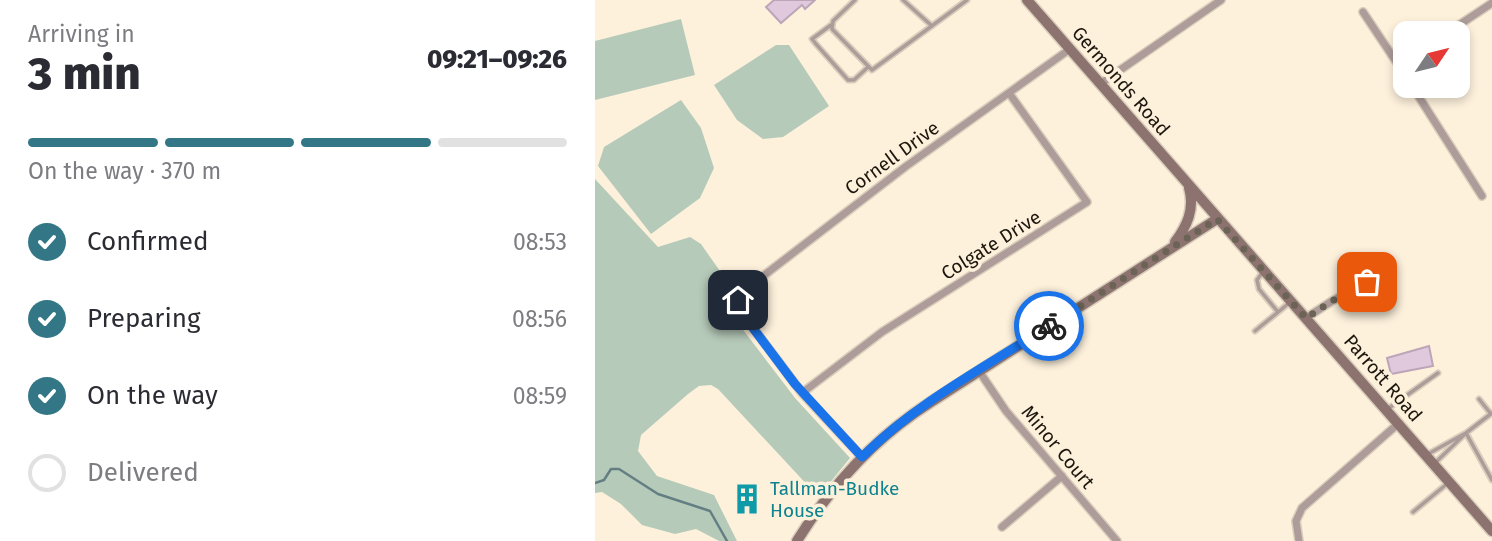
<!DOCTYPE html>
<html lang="en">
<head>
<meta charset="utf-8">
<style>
	:root { --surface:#fff; --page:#f7f7f7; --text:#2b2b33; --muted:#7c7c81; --line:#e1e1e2; --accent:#337686 }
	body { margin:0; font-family:"Fira Sans",sans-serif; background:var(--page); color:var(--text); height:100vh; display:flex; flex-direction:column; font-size:26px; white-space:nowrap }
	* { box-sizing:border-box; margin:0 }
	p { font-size:23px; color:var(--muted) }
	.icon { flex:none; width:38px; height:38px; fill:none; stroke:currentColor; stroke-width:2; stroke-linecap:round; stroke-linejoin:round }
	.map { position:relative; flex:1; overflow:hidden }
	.details { display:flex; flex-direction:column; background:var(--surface); width:595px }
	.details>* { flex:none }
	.needle { width:46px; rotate:55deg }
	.tools { position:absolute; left:798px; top:21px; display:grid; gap:14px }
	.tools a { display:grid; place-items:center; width:77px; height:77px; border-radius:14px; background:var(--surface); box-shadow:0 4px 10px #0003; font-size:35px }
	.pin { position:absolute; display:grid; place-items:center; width:60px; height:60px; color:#fff; margin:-30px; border-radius:14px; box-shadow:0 4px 10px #0006 }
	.courier { position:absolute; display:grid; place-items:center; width:70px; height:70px; margin:-35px; border:5px solid #1a73e8; border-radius:50%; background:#fff; color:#222; box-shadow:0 2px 9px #0007 }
	.overview em { font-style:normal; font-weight:800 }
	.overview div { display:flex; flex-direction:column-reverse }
	.overview { display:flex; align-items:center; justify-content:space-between; height:119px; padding:0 28px }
	h1 { font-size:46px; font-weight:800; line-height:52px }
	.bar { display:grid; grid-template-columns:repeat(4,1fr); gap:10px 7px; align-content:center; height:84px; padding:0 28px }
	.bar i { height:9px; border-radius:5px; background:var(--line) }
	.bar .active { background:var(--accent) }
	.bar p { grid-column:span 4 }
	ol { padding:0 28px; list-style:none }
	li { display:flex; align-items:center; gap:21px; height:77px }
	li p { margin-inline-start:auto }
	li .icon { padding:7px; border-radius:50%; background:var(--accent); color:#fff; stroke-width:4 }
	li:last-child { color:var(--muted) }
	li i { width:38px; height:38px; border:4px solid var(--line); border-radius:50% }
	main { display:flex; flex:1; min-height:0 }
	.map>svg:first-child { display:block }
</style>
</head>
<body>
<main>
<section class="details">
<div class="overview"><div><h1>3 min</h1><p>Arriving in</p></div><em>09:21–09:26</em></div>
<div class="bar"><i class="active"></i><i class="active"></i><i class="active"></i><i></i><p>On the way · 370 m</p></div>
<ol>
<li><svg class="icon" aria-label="check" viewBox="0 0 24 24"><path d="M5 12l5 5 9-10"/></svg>Confirmed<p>08:53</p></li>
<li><svg class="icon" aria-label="check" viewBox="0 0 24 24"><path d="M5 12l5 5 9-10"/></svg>Preparing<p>08:56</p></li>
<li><svg class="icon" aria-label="check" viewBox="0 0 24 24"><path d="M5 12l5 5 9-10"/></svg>On the way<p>08:59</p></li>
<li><i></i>Delivered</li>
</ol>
</section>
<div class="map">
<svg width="897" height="541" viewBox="0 0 897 541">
	<rect width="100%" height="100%" fill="#fdf1dc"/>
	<path fill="#b6cab9" d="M86,19L100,75L0,100V41Z
		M181,45H194L234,106L188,137L168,139L142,120L119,85Z
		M86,100L106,128L119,168L105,198L56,234L3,166L9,147Z
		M0,179L63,247L95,237L106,244L134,284L136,289L126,301L200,398L255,458L225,495L216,489L123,389L116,385L104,386L93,394L46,435L43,451L62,476L119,495L142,541H124L101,529L80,534L47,525L26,504L7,492L0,493Z"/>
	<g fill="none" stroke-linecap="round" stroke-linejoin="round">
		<path stroke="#647f83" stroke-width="2.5" d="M0,483L9,480L16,469H24L63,494L115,511L132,541"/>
	</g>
	<path fill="#e1c9dd" stroke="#bca5b8" stroke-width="2" d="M179,0H220L210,9L207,5L186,23L171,7Z
		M834,346L838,366L796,374L792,358Z
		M153,489L162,500L152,509L143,499Z"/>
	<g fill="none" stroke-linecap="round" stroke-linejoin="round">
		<g stroke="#d9cebb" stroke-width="7">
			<path id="lane" d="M260,0L238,21L237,29L277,70L372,0
				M308,0L337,26
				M236,25L217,39L221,44L253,80H259L272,68
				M667,273L662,280L664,289L683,312
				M660,331L694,303
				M884,399L896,414
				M794,408L843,373
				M871,433L897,480
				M833,454L869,434
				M841,462L871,433L897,413
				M818,512L853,483"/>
		</g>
		<g stroke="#d9cebb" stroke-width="10">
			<path id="street" d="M768,12L810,75
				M852,33L897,3
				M505,84L626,0
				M817,86L887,196
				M784,260L795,284
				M711,318L737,301L789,273
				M384,371L411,411L522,541
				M207,393L287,332L492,202L414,93
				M267,457L207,393L146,312L143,303L146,293L310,167L475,49
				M407,527L467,476
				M704,541L701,521L707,508L804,423"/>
		</g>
		<g stroke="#d9cebb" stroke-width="13">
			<path id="secondary" d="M432,0L897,531
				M580,242C592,226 600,209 594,188
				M202,541C236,486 281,437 336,402L622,219"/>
		</g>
		<use href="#lane" stroke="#ad9c99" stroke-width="3.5"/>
		<use href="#street" stroke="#ad9c99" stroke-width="7"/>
		<use href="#secondary" stroke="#8c736f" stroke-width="10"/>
	</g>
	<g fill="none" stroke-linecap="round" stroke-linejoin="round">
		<path stroke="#6b6355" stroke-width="7" stroke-dasharray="0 12.6" d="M454,326L622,219L711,318L737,301L772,282"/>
		<path stroke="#1a73e8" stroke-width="9" d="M143,300L146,312L200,384L267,457C321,403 390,367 454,326"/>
	</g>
	<defs>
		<g id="building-bare" transform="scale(2.415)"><path d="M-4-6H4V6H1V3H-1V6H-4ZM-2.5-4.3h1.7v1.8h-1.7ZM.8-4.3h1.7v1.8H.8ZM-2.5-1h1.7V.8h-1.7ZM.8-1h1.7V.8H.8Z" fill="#0f9aa8" stroke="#fdf1dc" stroke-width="2.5" paint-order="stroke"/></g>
	</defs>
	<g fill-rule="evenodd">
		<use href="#building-bare" x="152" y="499"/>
	</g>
	<g text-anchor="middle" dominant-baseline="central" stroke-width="7" stroke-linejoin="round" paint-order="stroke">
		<g font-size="19" fill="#1c160d" stroke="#fdf1dc">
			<text transform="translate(526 81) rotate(49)">Germonds Road</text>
			<text transform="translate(297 158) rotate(-36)">Cornell Drive</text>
			<text transform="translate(396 245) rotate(-32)">Colgate Drive</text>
			<text transform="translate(788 378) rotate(49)">Parrott Road</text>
			<text transform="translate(463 447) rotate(50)">Minor Court</text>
		</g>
		<g font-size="19" fill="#0d838f" stroke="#fdf1dc" text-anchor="start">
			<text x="175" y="488">Tallman-Budke<tspan x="175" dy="22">House</tspan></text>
		</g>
	</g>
</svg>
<div class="tools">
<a><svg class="needle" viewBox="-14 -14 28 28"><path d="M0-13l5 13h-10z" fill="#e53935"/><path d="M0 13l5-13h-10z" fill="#7c7c81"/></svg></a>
</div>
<div class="pin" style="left:772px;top:282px;background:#ea580c"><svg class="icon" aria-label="bag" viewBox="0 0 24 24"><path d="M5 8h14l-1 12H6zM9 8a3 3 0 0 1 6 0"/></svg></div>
<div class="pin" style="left:143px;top:300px;background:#1f2937"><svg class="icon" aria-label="home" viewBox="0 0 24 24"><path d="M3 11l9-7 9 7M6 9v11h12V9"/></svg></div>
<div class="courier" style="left:454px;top:326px"><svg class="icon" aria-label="bike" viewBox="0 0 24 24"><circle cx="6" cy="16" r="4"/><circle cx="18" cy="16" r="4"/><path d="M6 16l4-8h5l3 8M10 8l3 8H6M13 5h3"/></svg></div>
</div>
</main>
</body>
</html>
